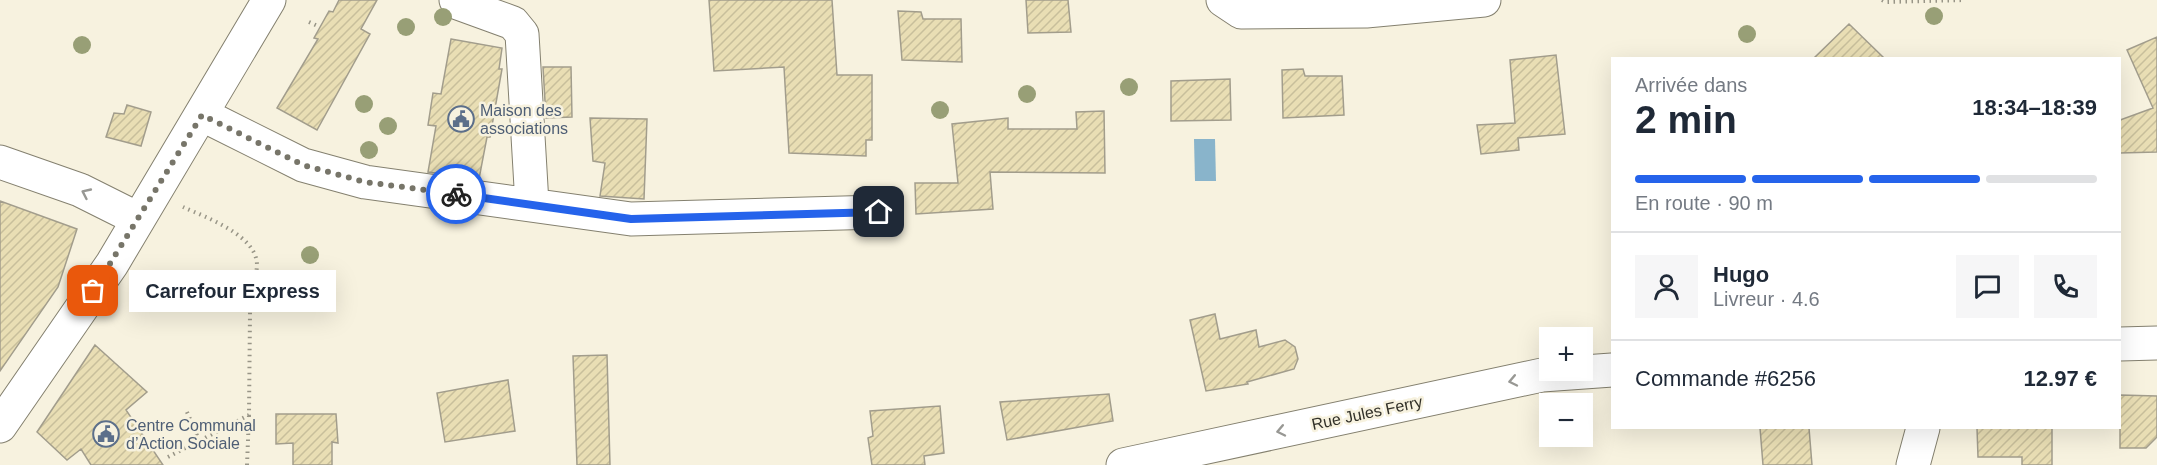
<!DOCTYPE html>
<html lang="fr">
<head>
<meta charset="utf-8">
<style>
	:root { --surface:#fff; --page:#f6f6f7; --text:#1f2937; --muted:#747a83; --line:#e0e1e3; --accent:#2563eb }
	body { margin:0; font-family:Arial,sans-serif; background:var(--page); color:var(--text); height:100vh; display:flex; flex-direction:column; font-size:22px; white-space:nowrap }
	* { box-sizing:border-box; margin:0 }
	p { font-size:20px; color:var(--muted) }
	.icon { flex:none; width:33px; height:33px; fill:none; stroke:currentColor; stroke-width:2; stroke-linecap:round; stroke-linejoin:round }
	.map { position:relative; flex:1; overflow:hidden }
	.side { position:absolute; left:1611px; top:57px; width:510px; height:372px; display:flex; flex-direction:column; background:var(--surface); border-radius:0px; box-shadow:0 6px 24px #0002 }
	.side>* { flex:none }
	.buttons { position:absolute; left:1539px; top:327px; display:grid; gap:12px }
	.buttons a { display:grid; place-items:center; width:54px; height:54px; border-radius:0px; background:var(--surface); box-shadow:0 6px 24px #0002; font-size:30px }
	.pin { position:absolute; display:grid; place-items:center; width:51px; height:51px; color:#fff; margin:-26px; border-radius:12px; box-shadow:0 3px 9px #0006 }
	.courier { position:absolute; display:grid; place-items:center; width:60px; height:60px; margin:-30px; border:4px solid #2563eb; border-radius:50%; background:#fff; color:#222; box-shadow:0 2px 8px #0007 }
	.bubble { position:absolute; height:42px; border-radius:0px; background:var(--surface); box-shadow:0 6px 24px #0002; font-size:20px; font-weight:600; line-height:42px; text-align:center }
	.summary em { font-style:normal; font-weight:600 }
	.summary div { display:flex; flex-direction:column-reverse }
	.summary { display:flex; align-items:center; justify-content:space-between; height:102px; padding:0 24px }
	h1 { font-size:39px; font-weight:600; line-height:45px }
	.bar { display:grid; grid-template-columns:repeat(4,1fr); gap:9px 6px; align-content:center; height:72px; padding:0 24px }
	.bar i { height:8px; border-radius:4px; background:var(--line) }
	.bar .active { background:var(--accent) }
	.bar p { grid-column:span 4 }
	.line { display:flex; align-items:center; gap:15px; padding:0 24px; border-top:2px solid var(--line) }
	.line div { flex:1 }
	.round { display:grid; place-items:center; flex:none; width:63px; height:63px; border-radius:0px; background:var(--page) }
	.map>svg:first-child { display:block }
</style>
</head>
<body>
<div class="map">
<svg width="2157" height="465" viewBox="0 0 2157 465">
	<defs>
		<pattern id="building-hatch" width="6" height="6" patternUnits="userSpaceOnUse" patternTransform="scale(1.5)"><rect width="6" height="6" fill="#e9deb4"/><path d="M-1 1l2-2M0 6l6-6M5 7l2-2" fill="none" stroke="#c8bf9b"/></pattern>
	</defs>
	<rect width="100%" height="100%" fill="#f7f2df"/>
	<path fill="#89b4cb" d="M1194,139H1215L1216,181H1195Z"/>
	<path fill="url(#building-hatch)" stroke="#a29d8c" stroke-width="1.5" d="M339,0H377L361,29L370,34L317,130L277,108L318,39L314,38L329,11L333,12Z
		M709,0H832L837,75H872V140H866V156L789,153L784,67L714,71Z
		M1026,0H1068L1071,32L1028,33Z
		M898,11L921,12L923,19H961L962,62L902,60Z
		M1849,24L1884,58H1814Z
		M2157,37V152L2120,153V120L2153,108L2127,50Z
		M451,39L502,48L499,69H502L490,137H487L479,179L428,172L436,126L428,125L433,93L441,94Z
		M1556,55L1565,134L1518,138L1519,150L1481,154L1477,125L1515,123L1510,60Z
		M543,67H571L572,117L546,118Z
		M1303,69L1305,76H1342L1344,115L1283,118L1282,70Z
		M1230,79L1231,120L1171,121V81Z
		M127,105L151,112L141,146L106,137L114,113L124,114Z
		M1104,111L1105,173L990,172L993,209L916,214L915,183H958L952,124L1008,118V129H1077L1076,112Z
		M590,118L647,119L644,199L600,196L605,163L593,161Z
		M0,201L77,229L58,287L0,371Z
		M1215,314L1220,339L1256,330L1259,347L1285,340L1295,347L1298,359L1294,369L1247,382L1248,384L1206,391L1190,320Z
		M95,345L147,392L126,410L163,465H91L81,449L67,460L37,432Z
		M607,355L610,465H577L573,356Z
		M508,380L515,431L445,442L437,393Z
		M1109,394L1113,421L1007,440L1000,402Z
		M2120,395L2157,396V437L2146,448H2120Z
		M940,406L944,453L924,456L925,465H872L868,438L873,436L870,411Z
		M276,414H336L338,443L332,442V465H293V443L276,444Z
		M1760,428H1809L1812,465H1763Z
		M1977,428H2052V465H2022V457H1978Z"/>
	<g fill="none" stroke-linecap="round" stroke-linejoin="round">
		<g stroke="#84806f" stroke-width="35">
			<path id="street" d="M456,0L458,3L513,23L522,34L532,204
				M1223,0L1241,12L1366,11L1484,0
				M203,115L303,165L365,182L631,219L879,212
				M0,162L80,190L138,219"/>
		</g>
		<g stroke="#84806f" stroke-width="35">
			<path id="secondary" d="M2120,344L2157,343
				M0,426L112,264L269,0
				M1123,465L1542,375L1612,370
				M1913,465L1923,428"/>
		</g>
		<path stroke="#989587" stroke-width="4" stroke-dasharray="1.5 4.5" stroke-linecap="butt" d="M1882,0L1886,2L1965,0
			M309,22L320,27
			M183,207C205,217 257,235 257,265C256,280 252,296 250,311
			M187,412L199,440
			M168,457L249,415L250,312L236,297
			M247,465L249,415"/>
		<use href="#street" stroke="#fff" stroke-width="33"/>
		<use href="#secondary" stroke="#fff" stroke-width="33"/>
	</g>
	<g fill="#989f76">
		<circle cx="1934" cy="16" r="9"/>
		<circle cx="443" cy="17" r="9"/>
		<circle cx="406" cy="27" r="9"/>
		<circle cx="1747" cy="34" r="9"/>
		<circle cx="82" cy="45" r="9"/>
		<circle cx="1129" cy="87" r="9"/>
		<circle cx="1027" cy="94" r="9"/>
		<circle cx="364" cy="104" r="9"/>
		<circle cx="940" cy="110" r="9"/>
		<circle cx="388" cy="126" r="9"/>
		<circle cx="369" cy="150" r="9"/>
		<circle cx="310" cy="255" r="9"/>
	</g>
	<defs><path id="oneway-chevron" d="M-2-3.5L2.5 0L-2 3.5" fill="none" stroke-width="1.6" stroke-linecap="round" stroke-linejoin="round" transform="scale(1.5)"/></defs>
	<g stroke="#989894">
		<use href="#oneway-chevron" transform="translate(86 193) rotate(-155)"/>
		<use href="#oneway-chevron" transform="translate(1513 381) rotate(168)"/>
		<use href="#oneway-chevron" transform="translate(1281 431) rotate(168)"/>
	</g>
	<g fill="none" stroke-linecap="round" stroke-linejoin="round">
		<path stroke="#777569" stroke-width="6" stroke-dasharray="0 10.8" d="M93,291L202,115L303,165L365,182L456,194"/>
		<path stroke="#2563eb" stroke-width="8" d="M456,194L631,219L879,212"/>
	</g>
	<defs>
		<g id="civic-ring" transform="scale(1.35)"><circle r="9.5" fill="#f7f2df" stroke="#5c6f8a" stroke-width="1.5"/><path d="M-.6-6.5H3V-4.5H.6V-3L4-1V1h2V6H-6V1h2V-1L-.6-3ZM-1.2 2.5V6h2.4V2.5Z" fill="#5c6f8a"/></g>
	</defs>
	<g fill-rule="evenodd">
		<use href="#civic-ring" x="461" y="119"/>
		<use href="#civic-ring" x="106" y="434"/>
	</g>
	<g text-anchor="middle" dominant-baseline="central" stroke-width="5" stroke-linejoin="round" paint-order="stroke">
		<g font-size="16" fill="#4e5e75" stroke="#f7f2df" text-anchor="start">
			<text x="480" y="110">Maison des<tspan x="480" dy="18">associations</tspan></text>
			<text x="126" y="425">Centre Communal<tspan x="126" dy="18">d’Action Sociale</tspan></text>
		</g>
		<g font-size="16" fill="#323129" stroke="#f7f2df">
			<text transform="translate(1367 413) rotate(-12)">Rue Jules Ferry</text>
		</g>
	</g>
</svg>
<div class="buttons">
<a>+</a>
<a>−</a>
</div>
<div class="pin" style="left:93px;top:291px;background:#ea580c"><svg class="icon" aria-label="bag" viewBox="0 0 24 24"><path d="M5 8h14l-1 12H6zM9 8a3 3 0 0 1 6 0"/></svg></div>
<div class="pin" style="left:879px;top:212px;background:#1f2937"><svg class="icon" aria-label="home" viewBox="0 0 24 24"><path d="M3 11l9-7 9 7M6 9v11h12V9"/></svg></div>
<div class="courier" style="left:456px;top:194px"><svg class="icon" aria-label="bike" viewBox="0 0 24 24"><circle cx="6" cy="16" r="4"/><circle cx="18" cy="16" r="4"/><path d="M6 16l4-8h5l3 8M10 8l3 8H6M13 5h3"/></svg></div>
<div class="bubble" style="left:129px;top:270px;width:207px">Carrefour Express</div>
<section class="side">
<div class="summary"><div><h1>2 min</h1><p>Arrivée dans</p></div><em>18:34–18:39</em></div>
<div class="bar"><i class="active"></i><i class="active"></i><i class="active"></i><i></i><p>En route · 90 m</p></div>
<div class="line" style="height:108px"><a class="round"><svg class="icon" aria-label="person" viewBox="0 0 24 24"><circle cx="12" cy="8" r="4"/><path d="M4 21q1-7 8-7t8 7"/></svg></a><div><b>Hugo</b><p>Livreur · 4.6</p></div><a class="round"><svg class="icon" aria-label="chat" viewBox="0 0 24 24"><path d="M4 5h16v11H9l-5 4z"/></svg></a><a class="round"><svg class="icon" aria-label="phone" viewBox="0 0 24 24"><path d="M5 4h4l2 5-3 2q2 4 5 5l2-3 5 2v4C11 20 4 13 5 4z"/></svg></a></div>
<div class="line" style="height:78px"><div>Commande #6256</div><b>12.97 €</b></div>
</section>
</div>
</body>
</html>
